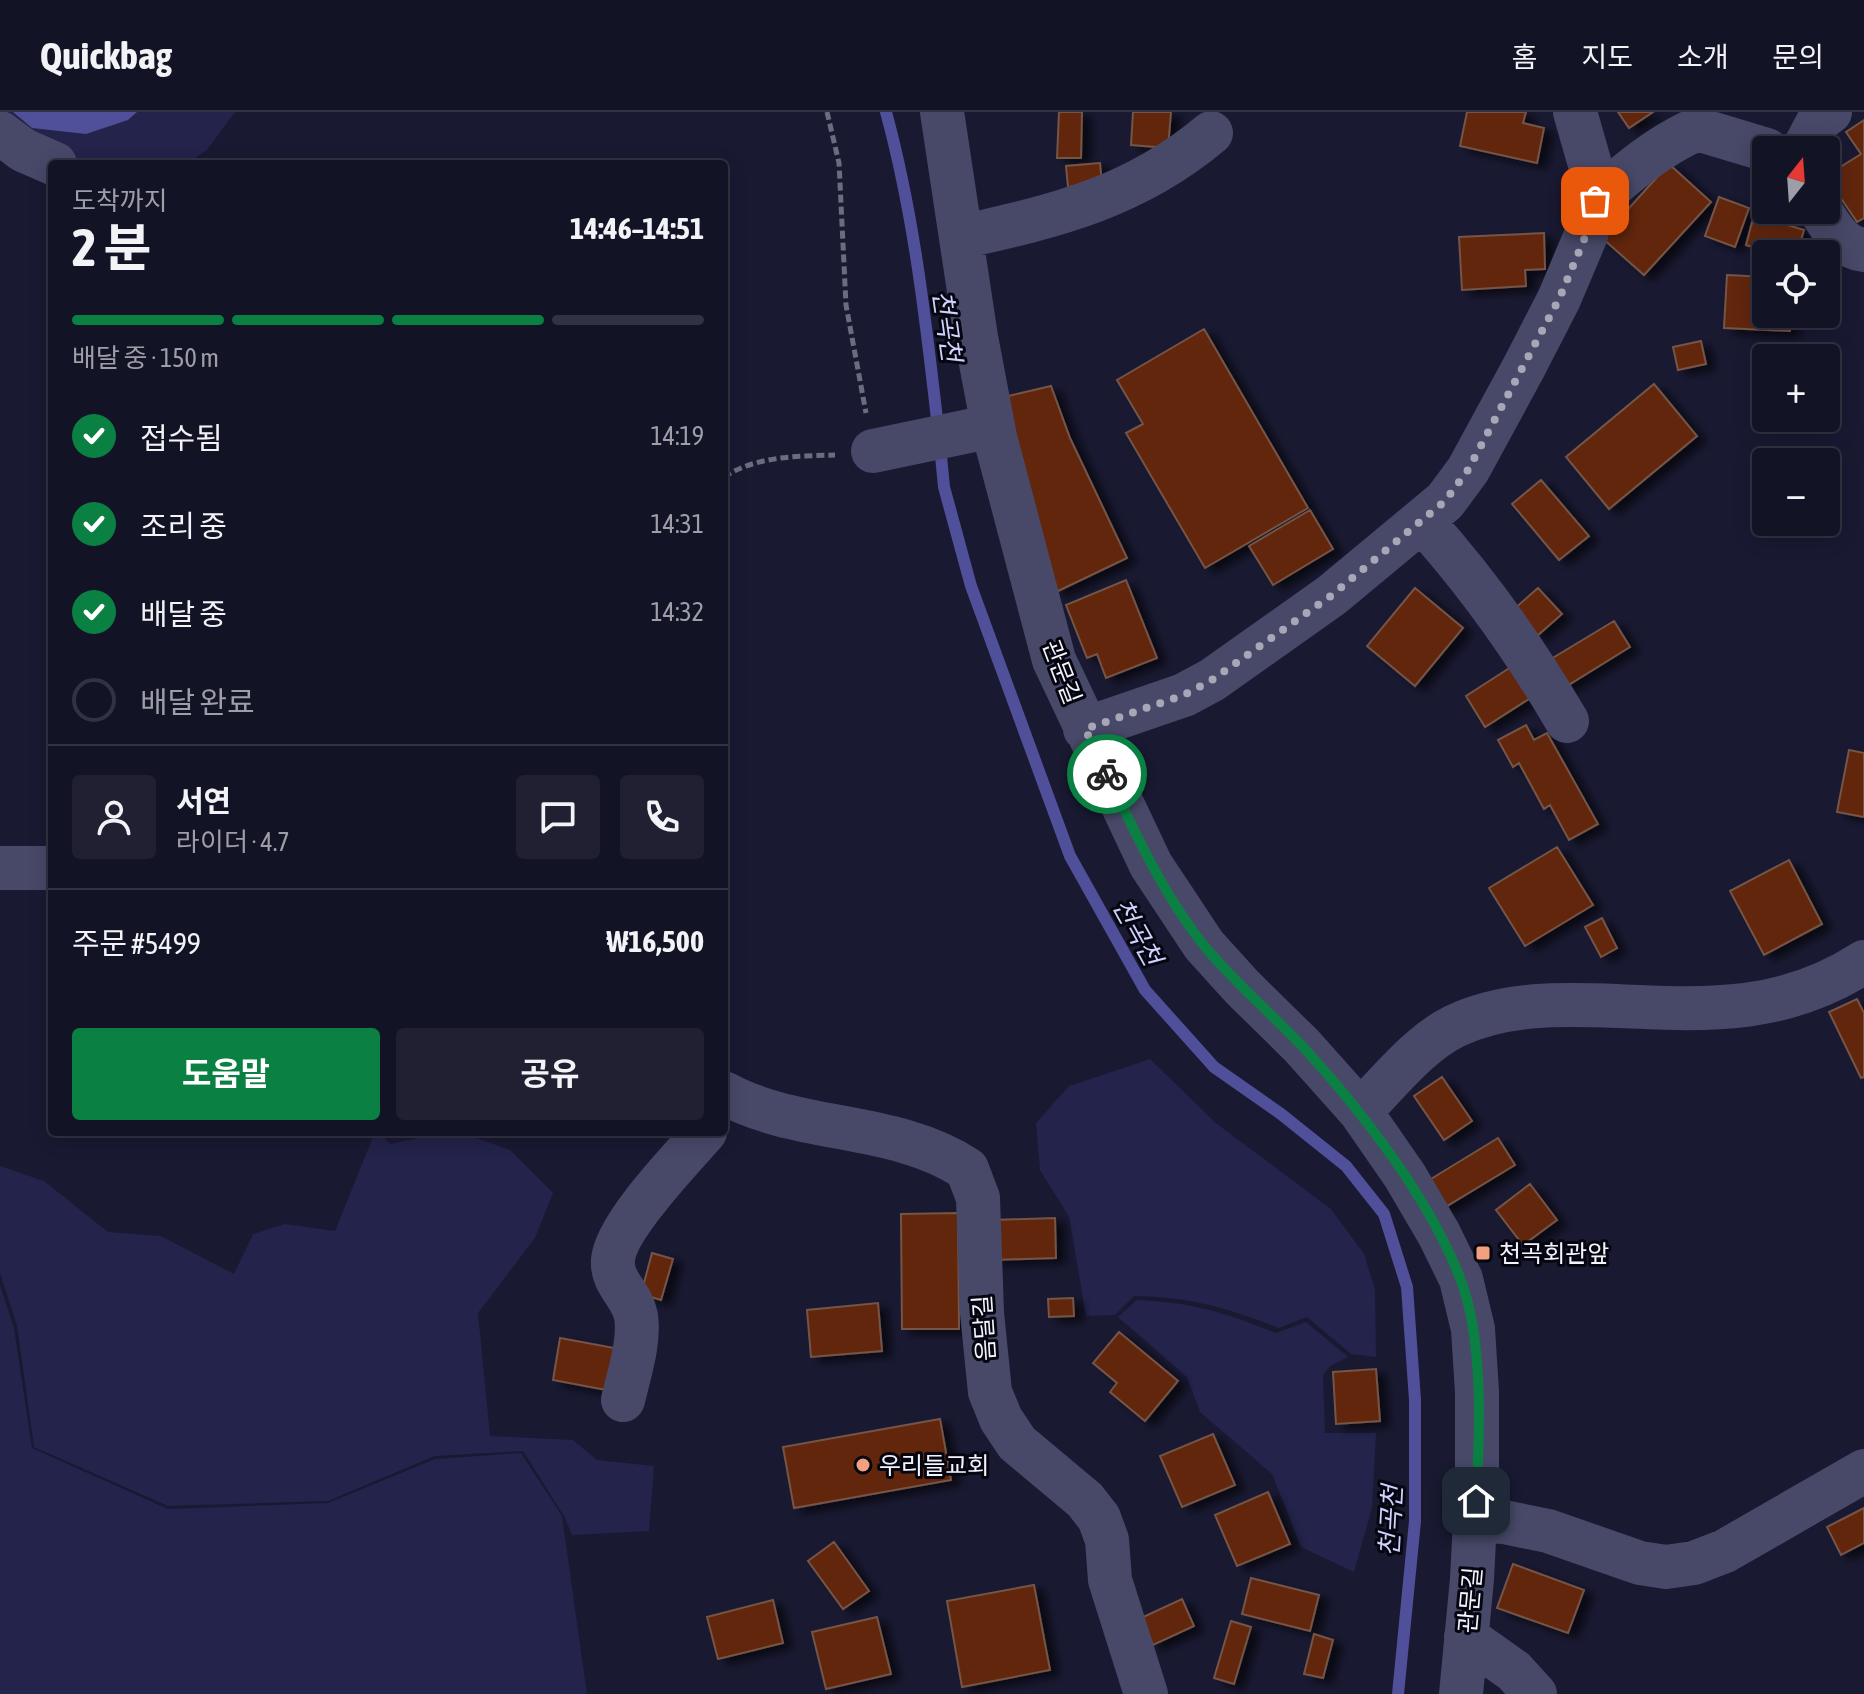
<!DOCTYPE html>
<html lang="ko">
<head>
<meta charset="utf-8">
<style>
	:root { --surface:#131326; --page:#202032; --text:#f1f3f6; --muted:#9d9ea7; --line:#323243; --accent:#0b8043 }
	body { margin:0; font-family:"Asap Condensed","Noto Sans KR",sans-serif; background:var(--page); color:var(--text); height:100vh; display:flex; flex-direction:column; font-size:30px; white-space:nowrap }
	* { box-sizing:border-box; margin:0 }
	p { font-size:26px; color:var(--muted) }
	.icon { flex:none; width:44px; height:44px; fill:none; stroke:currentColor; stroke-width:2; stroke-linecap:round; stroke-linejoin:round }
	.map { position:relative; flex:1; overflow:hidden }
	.side { position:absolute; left:48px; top:48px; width:680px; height:976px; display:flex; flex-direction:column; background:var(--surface); border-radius:8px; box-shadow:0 4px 20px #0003,0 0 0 2px var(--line) }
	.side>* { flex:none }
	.needle { width:52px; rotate:17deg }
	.buttons { position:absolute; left:1752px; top:24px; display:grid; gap:16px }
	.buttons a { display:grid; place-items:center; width:88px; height:88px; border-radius:8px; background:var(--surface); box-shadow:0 4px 20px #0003,0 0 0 2px var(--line); font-size:40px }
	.pin { position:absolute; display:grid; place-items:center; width:68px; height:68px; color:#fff; margin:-34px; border-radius:16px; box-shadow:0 4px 12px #0006 }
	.courier { position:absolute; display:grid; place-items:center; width:80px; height:80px; margin:-40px; border:6px solid #0b8043; border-radius:50%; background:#fff; color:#222; box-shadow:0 2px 10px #0007 }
	.head em { font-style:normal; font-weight:700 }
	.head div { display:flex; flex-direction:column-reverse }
	.head { display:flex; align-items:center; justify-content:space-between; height:136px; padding:0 24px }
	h1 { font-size:52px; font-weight:700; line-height:60px }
	.bar { display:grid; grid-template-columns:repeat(4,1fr); gap:12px 8px; align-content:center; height:96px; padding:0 24px }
	.bar i { height:10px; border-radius:6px; background:var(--line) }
	.bar .selected { background:var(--accent) }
	.bar p { grid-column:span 4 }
	.line { display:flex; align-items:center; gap:20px; padding:0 24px; border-top:2px solid var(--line) }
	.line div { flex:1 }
	.round { display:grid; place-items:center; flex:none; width:84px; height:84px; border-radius:8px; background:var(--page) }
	ol { padding:0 24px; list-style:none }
	li { display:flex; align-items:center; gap:24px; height:88px }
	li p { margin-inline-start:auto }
	li .icon { padding:8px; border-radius:50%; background:var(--accent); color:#fff; stroke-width:4 }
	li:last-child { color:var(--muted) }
	li i { width:44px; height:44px; border:4px solid var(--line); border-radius:50% }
	.button { display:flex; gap:16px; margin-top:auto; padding:16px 24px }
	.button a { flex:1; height:92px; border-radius:8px; background:var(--accent); color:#fff; font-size:32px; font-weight:700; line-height:92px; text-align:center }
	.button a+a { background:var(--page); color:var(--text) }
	header { display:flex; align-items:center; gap:48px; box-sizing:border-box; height:112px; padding:0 40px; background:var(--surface); border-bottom:2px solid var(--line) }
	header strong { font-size:38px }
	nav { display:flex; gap:44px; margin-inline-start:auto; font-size:28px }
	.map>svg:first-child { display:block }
</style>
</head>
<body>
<header>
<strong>Quickbag</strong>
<nav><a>홈</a><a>지도</a><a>소개</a><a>문의</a></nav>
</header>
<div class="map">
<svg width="1864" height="1582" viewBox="0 0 1864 1582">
	<defs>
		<filter id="shadow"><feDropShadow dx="9" dy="5" stdDeviation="4" flood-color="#0009"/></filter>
	</defs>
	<rect width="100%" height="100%" fill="#191932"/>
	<path fill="#23234b" d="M0,0H235L207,38L186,52L74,46Z
		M1150,947L1217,1012L1331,1097L1364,1142L1375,1178L1376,1245L1351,1242L1307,1205L1279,1216C1227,1196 1191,1185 1134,1184L1115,1203L1086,1204L1069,1105L1040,1058L1036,1011L1069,974Z
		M375,1020H379L390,1032L446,1020H460L510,1038L553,1081L535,1126L478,1201L490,1324L573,1328L597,1348L654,1354L649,1419L572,1423L564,1404L523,1339L435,1344L328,1389L168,1394L34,1335L17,1214L0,1161V1054L44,1069L108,1120L161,1124L234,1162L253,1122L285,1112L335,1119Z
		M0,1173L14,1216L32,1336L168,1397L328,1391L435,1347L521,1341L562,1404L587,1582H0Z
		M1137,1188C1192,1190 1226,1201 1276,1221L1306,1210L1348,1245L1330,1254L1323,1263L1325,1321H1376L1372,1396L1354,1460L1301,1435L1272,1362L1200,1300L1187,1265L1118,1205Z"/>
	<path fill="#504f9a" d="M13,0H137L128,8L86,22L32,16Z"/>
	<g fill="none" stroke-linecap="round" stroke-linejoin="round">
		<path stroke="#504f9a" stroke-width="12" d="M886,0C914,103 926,210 938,316
			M940,334L944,375L971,474L1070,744L1145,878L1214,955L1281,1002L1346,1054L1384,1102L1407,1175L1415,1288V1409L1398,1582"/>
	</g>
	<path fill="#622608" stroke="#745447" stroke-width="2" filter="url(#shadow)" d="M1059,0H1082L1081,46H1057Z
		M1133,0H1171L1168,36L1131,33Z
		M1467,0H1526L1523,11L1544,16L1537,51L1460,34Z
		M1618,0H1653L1629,16Z
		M1864,8V106L1857,110L1826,64L1861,42L1846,20Z
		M1100,51L1102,72L1068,75L1066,54Z
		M1669,52L1711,90L1644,163L1602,126Z
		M1719,85L1749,96L1735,135L1705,124Z
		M1754,103L1804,118L1797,142H1776L1746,133Z
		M1544,121L1545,157L1525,158L1526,174L1462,178L1459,125Z
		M1727,163L1766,165V202H1791L1790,219L1724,216Z
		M1204,217L1308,396L1205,456L1126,321L1143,312L1117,268Z
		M1701,229L1706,252L1678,258L1673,235Z
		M1654,272L1697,324L1609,397L1566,345Z
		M1051,274L1070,326L1127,446L1056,480L1004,285Z
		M1541,368L1589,424L1559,448L1512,392Z
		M1310,398L1333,437L1273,473L1249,434Z
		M1126,468L1157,546L1106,566L1097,542L1087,546L1066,493Z
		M1415,476L1463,516L1415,574L1367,534Z
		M1538,476L1562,502L1537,524L1513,498Z
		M1614,509L1630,535L1562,577L1546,550Z
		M1511,555L1532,585L1485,615L1466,584Z
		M1526,613L1534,628L1547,621L1598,712L1569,728L1550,693L1544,697L1519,651L1513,655L1498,628Z
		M1849,638L1864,641V705L1837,700Z
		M1557,735L1593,793L1525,834L1489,776Z
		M1789,748L1822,812L1764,843L1730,779Z
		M1602,806L1617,836L1601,845L1585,815Z
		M1857,887L1864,901V965L1861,966L1829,900Z
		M1442,965L1472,1009L1444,1028L1414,984Z
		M1498,1026L1515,1053L1442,1097L1426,1070Z
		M1530,1072L1557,1108L1523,1133L1496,1098Z
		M958,1101L959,1217H902L901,1102Z
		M1055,1106L1056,1146L993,1148L992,1108Z
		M652,1141L673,1147L661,1188L641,1182Z
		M1073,1186L1074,1204L1049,1205L1048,1187Z
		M878,1191L882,1239L811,1245L807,1198Z
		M1119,1220L1178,1269L1145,1309L1110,1280L1117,1271L1093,1251Z
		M560,1226L625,1238L617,1280L553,1268Z
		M1376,1257L1380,1309L1336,1312L1333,1260Z
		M940,1307L951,1368L794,1396L783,1335Z
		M1213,1322L1235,1373L1182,1395L1160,1344Z
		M1268,1380L1290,1432L1237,1454L1215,1403Z
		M1864,1396V1431L1841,1443L1827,1415Z
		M834,1430L869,1479L843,1497L808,1449Z
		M1513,1452L1584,1478L1568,1521L1497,1496Z
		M1251,1466L1319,1483L1310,1519L1242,1502Z
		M1034,1473L1050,1558L962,1575L947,1489Z
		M1182,1487L1194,1514L1153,1533L1141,1506Z
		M773,1488L783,1531L718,1547L707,1505Z
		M877,1505L891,1562L826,1577L812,1520Z
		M1231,1509L1251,1515L1234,1572L1214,1566Z
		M1314,1522L1333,1528L1323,1566L1304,1562Z"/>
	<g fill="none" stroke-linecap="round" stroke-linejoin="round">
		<path stroke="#6c6c80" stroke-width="5" stroke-dasharray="8 4" stroke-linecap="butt" d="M827,0L839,51L846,193L866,301
			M724,365C756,344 797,344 835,343"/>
		<path stroke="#484969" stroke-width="44" d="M942,0L976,225L995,325L1054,548L1151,753L1204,833L1242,875L1302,934L1360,999L1405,1064L1439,1122L1461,1167L1473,1217L1477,1280V1369L1472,1467L1461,1582
			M0,21L23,38L55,52
			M1803,38L1819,8L1830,0
			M1595,89C1627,61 1658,34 1697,17L1767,38
			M1820,98C1832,116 1841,135 1864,138
			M961,125C1056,104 1135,85 1211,21
			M873,339L993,314
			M1422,409C1479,472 1524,536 1567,609
			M1085,617L1184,583L1212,568L1332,483L1445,389L1468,358L1524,255L1559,187L1586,123L1595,89L1591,56L1575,0
			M0,756H52
			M724,981C799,1022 895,1009 967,1057L978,1086L982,1201L990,1280L1001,1307L1017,1331L1085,1388L1099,1406L1107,1428L1110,1468L1146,1582
			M1360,999C1389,971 1418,932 1455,914C1505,890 1563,892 1617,894C1708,898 1784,902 1864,850
			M623,1288C629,1262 640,1230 636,1204C632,1182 611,1171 613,1148C615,1115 681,1047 705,1020
			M1475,1408L1504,1410L1548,1419L1640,1451L1666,1455L1694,1451L1725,1439L1864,1359
			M1466,1525L1514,1559L1535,1582"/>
	</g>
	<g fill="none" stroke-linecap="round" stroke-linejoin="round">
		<path stroke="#a7a7b7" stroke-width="8" stroke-dasharray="0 14.4" d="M1107,662L1085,617L1184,583L1212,568L1332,483L1445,389L1468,358L1559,187L1586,123L1595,89"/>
		<path stroke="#0b8043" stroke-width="10" d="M1107,662C1135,721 1165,786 1206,836C1236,872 1272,902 1304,936C1362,999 1429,1086 1460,1166C1484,1227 1480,1323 1476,1389"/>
	</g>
	<g fill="#f2a07f" stroke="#060610" stroke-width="3">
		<rect x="1475" y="1133" width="16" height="16" rx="4"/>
		<circle cx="863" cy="1353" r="8"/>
	</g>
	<g text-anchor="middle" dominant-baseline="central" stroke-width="6" stroke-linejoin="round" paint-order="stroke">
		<g font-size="24" fill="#f3f4fe" stroke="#060610">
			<text transform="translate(1062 560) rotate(69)">관문길</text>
			<text transform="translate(984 1216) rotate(-94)">음달길</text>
			<text transform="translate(1470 1488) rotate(-85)">관문길</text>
		</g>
		<g font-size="24" fill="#f3f4fe" stroke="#060610" text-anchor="start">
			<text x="1499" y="1141">천곡회관앞</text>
			<text x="879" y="1353">우리들교회</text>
		</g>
		<g font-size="26" font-style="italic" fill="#cfd2fe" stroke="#060610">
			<text transform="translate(947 214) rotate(82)">천곡천</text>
			<text transform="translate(1137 820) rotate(61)">천곡천</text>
			<text transform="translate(1391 1409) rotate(-87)">천곡천</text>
		</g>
	</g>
</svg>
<div class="buttons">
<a><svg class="needle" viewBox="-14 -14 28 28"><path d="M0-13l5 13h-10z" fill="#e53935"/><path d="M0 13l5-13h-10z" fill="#9d9ea7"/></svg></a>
<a><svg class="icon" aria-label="locate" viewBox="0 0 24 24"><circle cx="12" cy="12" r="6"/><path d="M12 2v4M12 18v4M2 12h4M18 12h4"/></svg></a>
<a>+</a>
<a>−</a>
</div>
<div class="pin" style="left:1595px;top:89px;background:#ea580c"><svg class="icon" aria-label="bag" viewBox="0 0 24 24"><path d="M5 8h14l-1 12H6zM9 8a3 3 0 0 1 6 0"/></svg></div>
<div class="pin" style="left:1476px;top:1389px;background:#1f2937"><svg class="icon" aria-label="home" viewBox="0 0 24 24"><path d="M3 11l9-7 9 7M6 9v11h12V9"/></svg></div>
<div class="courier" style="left:1107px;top:662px"><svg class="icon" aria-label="bike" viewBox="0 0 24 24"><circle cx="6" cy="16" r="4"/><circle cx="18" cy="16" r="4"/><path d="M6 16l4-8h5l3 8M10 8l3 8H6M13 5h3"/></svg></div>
<section class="side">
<div class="head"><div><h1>2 분</h1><p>도착까지</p></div><em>14:46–14:51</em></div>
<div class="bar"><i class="selected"></i><i class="selected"></i><i class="selected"></i><i></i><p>배달 중 · 150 m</p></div>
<ol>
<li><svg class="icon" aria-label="check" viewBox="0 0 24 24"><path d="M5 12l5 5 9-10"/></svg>접수됨<p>14:19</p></li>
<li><svg class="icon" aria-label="check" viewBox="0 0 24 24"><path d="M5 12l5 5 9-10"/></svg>조리 중<p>14:31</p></li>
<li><svg class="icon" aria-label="check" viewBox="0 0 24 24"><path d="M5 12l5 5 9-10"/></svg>배달 중<p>14:32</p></li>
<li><i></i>배달 완료</li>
</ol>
<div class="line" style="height:144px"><a class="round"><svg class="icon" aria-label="person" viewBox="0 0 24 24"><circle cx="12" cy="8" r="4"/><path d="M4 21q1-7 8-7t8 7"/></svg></a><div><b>서연</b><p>라이더 · 4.7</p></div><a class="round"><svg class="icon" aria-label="chat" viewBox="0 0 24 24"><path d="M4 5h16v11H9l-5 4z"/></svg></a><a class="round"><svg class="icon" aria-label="phone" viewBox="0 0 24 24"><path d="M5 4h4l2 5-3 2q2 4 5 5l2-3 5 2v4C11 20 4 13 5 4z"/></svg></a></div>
<div class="line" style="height:104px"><div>주문 #5499</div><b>₩16,500</b></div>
<div class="button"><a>도움말</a><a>공유</a></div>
</section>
</div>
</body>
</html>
